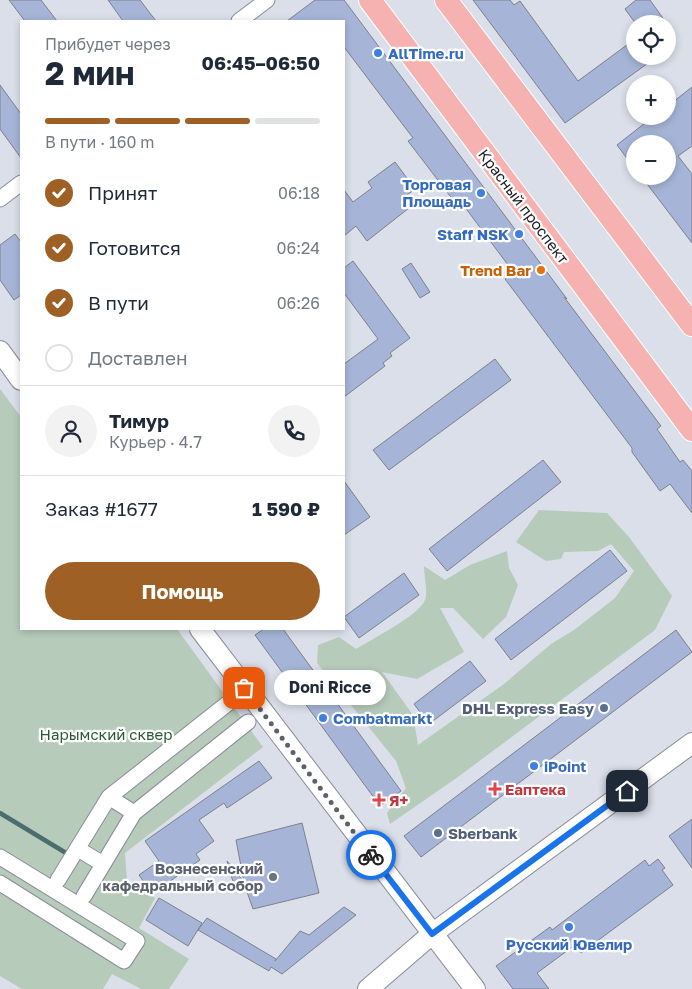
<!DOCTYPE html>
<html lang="ru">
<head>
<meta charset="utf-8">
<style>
	:root { --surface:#fff; --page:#f2f2f3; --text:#1f2937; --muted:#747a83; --line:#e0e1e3; --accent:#9e6025 }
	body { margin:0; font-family:"Golos Text",sans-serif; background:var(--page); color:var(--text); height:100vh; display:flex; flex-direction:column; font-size:19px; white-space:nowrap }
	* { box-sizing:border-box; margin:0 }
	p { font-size:16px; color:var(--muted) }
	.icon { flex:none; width:28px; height:28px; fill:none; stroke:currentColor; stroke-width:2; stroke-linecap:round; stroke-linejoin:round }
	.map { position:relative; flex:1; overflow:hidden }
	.side { position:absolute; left:20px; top:20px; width:325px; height:610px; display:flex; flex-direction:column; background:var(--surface); border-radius:0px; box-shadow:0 2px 8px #0003 }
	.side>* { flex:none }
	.controls { position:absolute; left:626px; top:15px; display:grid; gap:10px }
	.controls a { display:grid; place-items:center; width:50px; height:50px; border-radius:50%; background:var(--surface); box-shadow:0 2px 8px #0003; font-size:25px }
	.pin { position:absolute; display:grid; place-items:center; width:42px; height:42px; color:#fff; margin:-21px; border-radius:10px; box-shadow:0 2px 8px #0006 }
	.courier { position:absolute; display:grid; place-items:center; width:50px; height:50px; margin:-25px; border:4px solid #1a73e8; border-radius:50%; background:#fff; color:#222; box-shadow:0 1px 6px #0007 }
	.bubble { position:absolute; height:35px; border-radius:18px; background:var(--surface); box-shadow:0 2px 8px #0003; font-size:16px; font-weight:700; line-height:35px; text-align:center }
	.headline em { font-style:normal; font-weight:700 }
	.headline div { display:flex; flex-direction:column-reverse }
	.headline { display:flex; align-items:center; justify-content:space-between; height:85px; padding:0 25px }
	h1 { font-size:32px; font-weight:700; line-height:38px }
	.bar { display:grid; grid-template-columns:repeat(4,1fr); gap:8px 5px; align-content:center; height:60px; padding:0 25px }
	.bar i { height:6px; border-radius:4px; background:var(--line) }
	.bar .on { background:var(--accent) }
	.bar p { grid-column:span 4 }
	.line { display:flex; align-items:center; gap:12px; padding:0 25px; border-top:1px solid var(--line) }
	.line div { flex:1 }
	.round { display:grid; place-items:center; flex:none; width:52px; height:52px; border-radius:26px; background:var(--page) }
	ol { padding:0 25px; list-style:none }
	li { display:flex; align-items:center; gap:15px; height:55px }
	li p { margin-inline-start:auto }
	li .icon { padding:5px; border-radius:50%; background:var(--accent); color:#fff; stroke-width:4 }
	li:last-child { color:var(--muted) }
	li i { width:28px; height:28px; border:2px solid var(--line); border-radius:50% }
	.button { display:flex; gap:10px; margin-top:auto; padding:10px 25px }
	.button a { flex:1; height:58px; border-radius:30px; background:var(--accent); color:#fff; font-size:20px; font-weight:700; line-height:58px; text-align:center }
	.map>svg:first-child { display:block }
</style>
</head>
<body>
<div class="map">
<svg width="692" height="989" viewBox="0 0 692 989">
	<rect width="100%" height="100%" fill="#dadfea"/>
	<path fill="#b7cbba" d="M0,389L21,417V629H177L263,747L125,853L127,881L155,898L139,928L189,959L169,989H141L112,974L103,989H22L0,976Z
		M539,510L607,513L629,537L672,596L655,630L458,777L390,824L387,813L406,788L396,761L317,663L318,645L339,637L356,649C370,640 420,615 425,600C428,593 424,575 424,566L445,580L470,565L507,551L509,568L518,585L506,617L483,639L453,608H440L464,652L417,679L382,672L413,715L418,745L504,684L551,644L574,630L615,598L634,571L611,544L598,551L564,552L561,559L546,561L516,542Z"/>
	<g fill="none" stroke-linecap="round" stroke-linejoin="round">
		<path stroke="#4b6d6e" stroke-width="4.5" d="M0,813L66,853"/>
	</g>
	<path fill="#a6b5d7" stroke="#7d818c" d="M9,0H41L57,21H25Z
		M108,0H140L156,21H123Z
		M315,0H344L567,299L564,297L661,426L657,429L680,462L683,460L692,471V513L670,484L660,491L632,452V448L505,279L514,273L464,206L460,209L408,141L413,138L344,47V21H287Z
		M473,0H510L514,5L520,1L578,81L635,39V56H658L565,123Z
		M636,0H650L667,24H636L625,9Z
		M0,85L21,114V158L0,129Z
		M692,87V146L678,156L692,174V243L641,176H668V144H635V169L617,145L654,116H668V106Z
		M395,162L415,189L402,199L409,208L367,241L356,226L344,236V190L353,202L372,188L368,182Z
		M15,234L21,242V295L14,300L0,280V245Z
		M353,261L410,338L390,353L392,356L383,363L385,366L344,397V364L378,339L344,293V268Z
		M411,263L430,292L420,298L402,269Z
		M495,359L511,380L389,470L373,450Z
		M543,460L561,482L447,571L429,549Z
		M344,481L370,517L344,535Z
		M610,550L627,571L511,660L495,639Z
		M404,573L419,595L359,638L344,617Z
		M264,629H283L401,791L380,806L255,635Z
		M676,630L692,652L421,857L404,836Z
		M470,661L486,681L429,724L414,704Z
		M259,761L272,778L227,808L224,803L199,820L214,841L196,854L200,860L152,894L139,875L159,861L145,841Z
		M692,819V868L669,836Z
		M302,823L319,893L253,909L246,889L236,892L227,861L244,882L236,840Z
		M658,859L665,868L662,870L673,885L581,953L575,945L537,973L549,989H513L496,966L550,927L552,930L645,860L649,866Z
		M159,898L202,923L188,946L146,920Z
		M344,907L356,915L282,974L271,967L269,971L198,930L207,918L276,959L275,961L300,931L309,935Z"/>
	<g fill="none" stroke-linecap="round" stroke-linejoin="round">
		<g stroke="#898d98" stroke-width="17">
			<path id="street" d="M239,21L267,0
				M0,199L21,183
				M109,797L134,813
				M78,849L103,864
				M0,857L137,941L124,961L0,883
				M58,880L109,797L232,700
				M84,896L134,813L248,722"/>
		</g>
		<g stroke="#898d98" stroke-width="22">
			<path id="secondary" d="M0,351L21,380
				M200,629L475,989
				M368,989L432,934L692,743"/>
		</g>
		<g stroke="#fff" stroke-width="24">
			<path id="primary" d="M370,0L692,430
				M446,0L692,325"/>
		</g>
		<use href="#street" stroke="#fff" stroke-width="15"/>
		<use href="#secondary" stroke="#fff" stroke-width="20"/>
		<use href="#primary" stroke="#f5b2b0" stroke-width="22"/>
	</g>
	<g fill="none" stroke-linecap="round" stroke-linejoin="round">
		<path stroke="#5e6167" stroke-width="5" stroke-dasharray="0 9" d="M244,688L371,855"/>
		<path stroke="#1a73e8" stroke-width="6" d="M371,855L432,934L627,791"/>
	</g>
	<g fill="#3f7fe0" stroke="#fff" stroke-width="2">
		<circle cx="378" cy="53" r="5"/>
		<circle cx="481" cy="193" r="5"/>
		<circle cx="519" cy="234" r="5"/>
		<circle cx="323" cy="718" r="5"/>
		<circle cx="534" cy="766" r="5"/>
		<circle cx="569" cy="927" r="5"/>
	</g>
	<circle fill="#e8710a" stroke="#fff" stroke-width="2" cx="541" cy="270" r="5"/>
	<g fill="#5c6f8a" stroke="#fff" stroke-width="2">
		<circle cx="604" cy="708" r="5"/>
		<circle cx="438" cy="833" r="5"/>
	</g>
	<g fill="#e0444e" stroke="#fff" stroke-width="2">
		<path d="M492.5 781.5h5v5h5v5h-5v5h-5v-5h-5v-5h5z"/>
		<path d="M376.5 792.5h5v5h5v5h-5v5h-5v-5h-5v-5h5z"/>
	</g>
	<circle fill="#6b7280" stroke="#fff" stroke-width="2" cx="273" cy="877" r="5"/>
	<g text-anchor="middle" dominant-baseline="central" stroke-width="4.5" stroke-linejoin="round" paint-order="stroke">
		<g font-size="15" font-weight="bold" fill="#366cbe" stroke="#fff" text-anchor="start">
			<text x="388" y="53">AllTime.ru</text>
			<text x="471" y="184" text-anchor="end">Торговая<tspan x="471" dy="17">Площадь</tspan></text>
			<text x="509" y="234" text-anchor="end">Staff NSK</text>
			<text x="333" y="718">Combatmarkt</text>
			<text x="544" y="766">iPoint</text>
			<text x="569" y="944" text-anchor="middle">Русский Ювелир</text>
		</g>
		<g font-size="15" fill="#1b1d21" stroke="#fff">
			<text transform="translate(524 206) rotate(53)">Красный проспект</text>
		</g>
		<g font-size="15" font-weight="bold" fill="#c56008" stroke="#fff" text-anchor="end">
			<text x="531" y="270">Trend Bar</text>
		</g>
		<g font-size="15" font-weight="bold" fill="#4e5e75" stroke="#fff" text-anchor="end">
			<text x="594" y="708">DHL Express Easy</text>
			<text x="448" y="833" text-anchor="start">Sberbank</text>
		</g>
		<g font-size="15" fill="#285933" stroke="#fff">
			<text x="106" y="734">Нарымский сквер</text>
		</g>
		<g font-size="15" font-weight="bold" fill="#be3a42" stroke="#fff" text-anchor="start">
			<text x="505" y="789">Еаптека</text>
			<text x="389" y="800">Я+</text>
		</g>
		<g font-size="15" font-weight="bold" fill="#5b616d" stroke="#fff" text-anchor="end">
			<text x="263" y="868">Вознесенский<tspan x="263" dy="17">кафедральный собор</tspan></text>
		</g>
	</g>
</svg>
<div class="controls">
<a><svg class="icon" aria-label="locate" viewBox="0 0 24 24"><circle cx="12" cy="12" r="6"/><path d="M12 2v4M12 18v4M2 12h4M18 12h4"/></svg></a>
<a>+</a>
<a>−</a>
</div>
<div class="pin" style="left:244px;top:688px;background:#ea580c"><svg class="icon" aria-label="bag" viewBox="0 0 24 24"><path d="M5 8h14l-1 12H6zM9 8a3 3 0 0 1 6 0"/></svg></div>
<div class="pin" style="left:627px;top:791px;background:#1f2937"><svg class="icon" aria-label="home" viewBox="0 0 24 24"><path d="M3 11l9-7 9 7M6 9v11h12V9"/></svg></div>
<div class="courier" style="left:371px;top:855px"><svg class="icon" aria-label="bike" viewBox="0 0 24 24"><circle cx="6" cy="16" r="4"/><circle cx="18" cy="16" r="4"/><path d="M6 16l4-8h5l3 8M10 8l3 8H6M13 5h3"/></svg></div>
<div class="bubble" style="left:274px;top:670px;width:112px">Doni Ricce</div>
<section class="side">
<div class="headline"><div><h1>2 мин</h1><p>Прибудет через</p></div><em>06:45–06:50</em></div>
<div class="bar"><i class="on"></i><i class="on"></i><i class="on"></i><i></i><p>В пути · 160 m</p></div>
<ol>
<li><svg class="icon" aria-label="check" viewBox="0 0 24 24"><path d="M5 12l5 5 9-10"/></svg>Принят<p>06:18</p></li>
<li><svg class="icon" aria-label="check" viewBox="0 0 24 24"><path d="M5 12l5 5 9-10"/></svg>Готовится<p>06:24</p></li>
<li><svg class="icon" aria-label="check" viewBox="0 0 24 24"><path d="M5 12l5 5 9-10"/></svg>В пути<p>06:26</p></li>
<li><i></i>Доставлен</li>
</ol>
<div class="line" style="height:90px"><a class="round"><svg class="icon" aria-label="person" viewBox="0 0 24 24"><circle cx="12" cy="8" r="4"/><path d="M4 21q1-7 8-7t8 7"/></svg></a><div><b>Тимур</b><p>Курьер · 4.7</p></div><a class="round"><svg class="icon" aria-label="phone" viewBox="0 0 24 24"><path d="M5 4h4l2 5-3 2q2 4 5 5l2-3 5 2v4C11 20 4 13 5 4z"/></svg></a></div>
<div class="line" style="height:65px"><div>Заказ #1677</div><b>1 590 ₽</b></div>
<div class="button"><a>Помощь</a></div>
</section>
</div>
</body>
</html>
